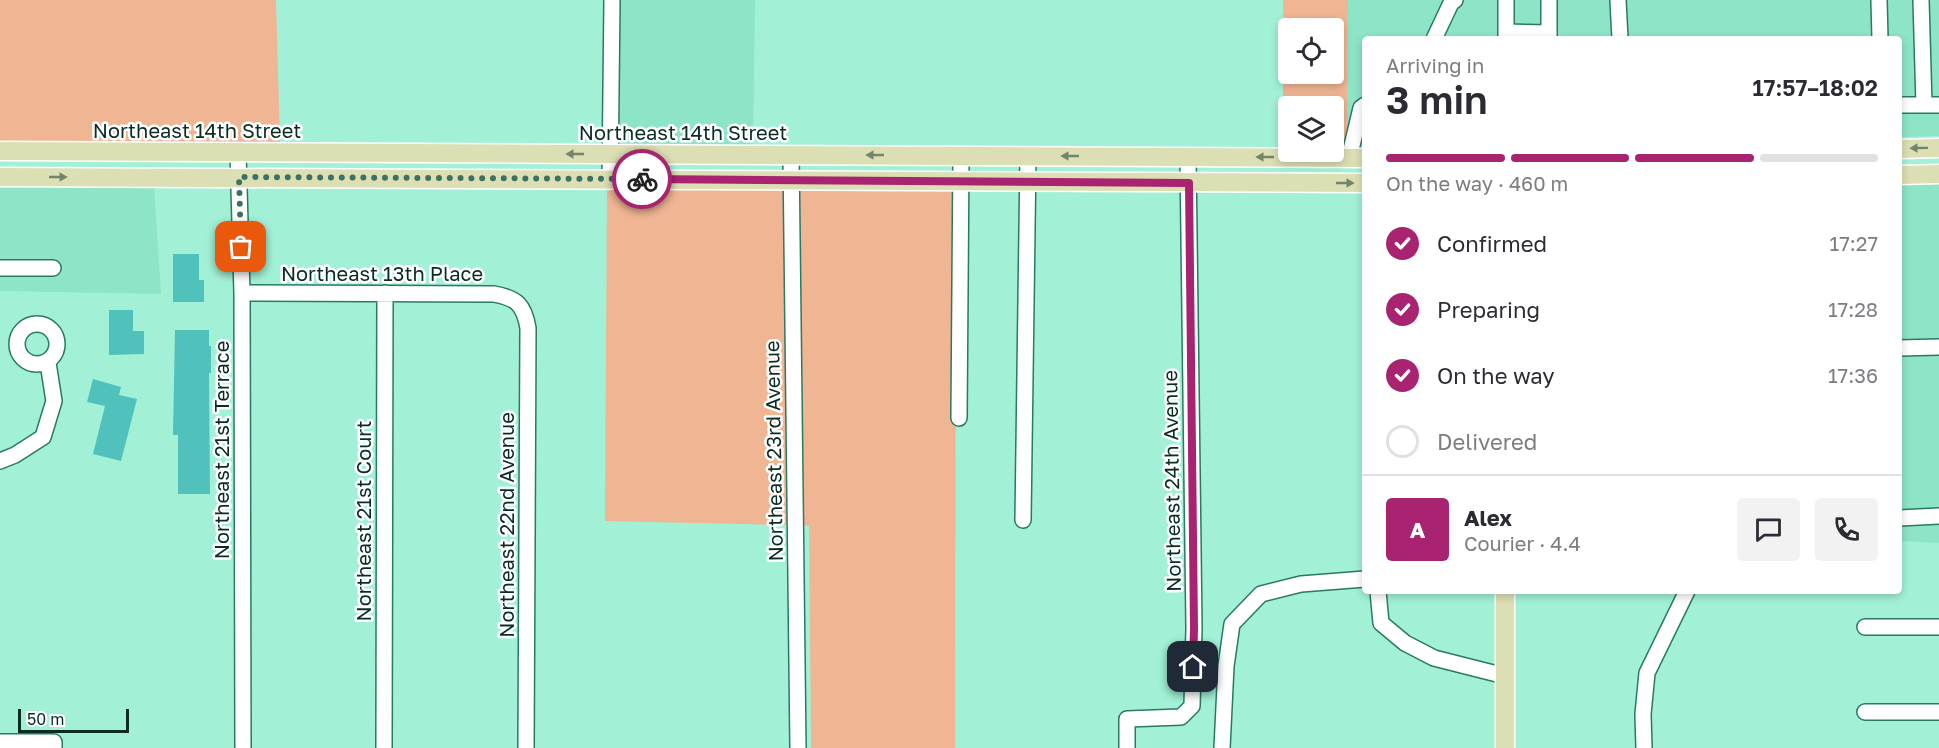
<!DOCTYPE html>
<html lang="en">
<head>
<meta charset="utf-8">
<style>
	:root { --surface:#fff; --page:#f2f2f3; --text:#2b2b33; --muted:#7c7c81; --line:#e1e1e2; --accent:#a82470 }
	body { margin:0; font-family:"Golos Text",sans-serif; background:var(--page); color:var(--text); height:100vh; display:flex; flex-direction:column; font-size:22px; white-space:nowrap }
	* { box-sizing:border-box; margin:0 }
	p { font-size:20px; color:var(--muted) }
	.icon { flex:none; width:33px; height:33px; fill:none; stroke:currentColor; stroke-width:2; stroke-linecap:round; stroke-linejoin:round }
	.map { position:relative; flex:1; overflow:hidden }
	.side { position:absolute; left:1362px; top:36px; width:540px; height:558px; display:flex; flex-direction:column; background:var(--surface); border-radius:6px; box-shadow:0 3px 9px #0003 }
	.side>* { flex:none }
	.tools { position:absolute; left:1278px; top:18px; display:grid; gap:12px }
	.tools a { display:grid; place-items:center; width:66px; height:66px; border-radius:6px; background:var(--surface); box-shadow:0 3px 9px #0003; font-size:30px }
	.scale { position:absolute; left:18px; bottom:15px; width:111px; box-sizing:border-box; padding-left:6px; border:3px solid #0a2c23; border-top:0; font-size:16px; line-height:21px; white-space:nowrap; color:#0a2c23; -webkit-text-stroke:4px #fff; paint-order:stroke }
	.pin { position:absolute; display:grid; place-items:center; width:51px; height:51px; color:#fff; margin:-26px; border-radius:12px; box-shadow:0 3px 9px #0006 }
	.courier { position:absolute; display:grid; place-items:center; width:60px; height:60px; margin:-30px; border:4px solid #a82470; border-radius:50%; background:#fff; color:#222; box-shadow:0 2px 8px #0007 }
	.summary em { font-style:normal; font-weight:600 }
	.summary div { display:flex; flex-direction:column-reverse }
	.summary { display:flex; align-items:center; justify-content:space-between; height:102px; padding:0 24px }
	h1 { font-size:39px; font-weight:600; line-height:45px }
	.bar { display:grid; grid-template-columns:repeat(4,1fr); gap:9px 6px; align-content:center; height:72px; padding:0 24px }
	.bar i { height:8px; border-radius:4px; background:var(--line) }
	.bar .selected { background:var(--accent) }
	.bar p { grid-column:span 4 }
	.line { display:flex; align-items:center; gap:15px; padding:0 24px; border-top:2px solid var(--line) }
	.line div { flex:1 }
	.round { display:grid; place-items:center; flex:none; width:63px; height:63px; border-radius:6px; background:var(--page) }
	ol { padding:0 24px; list-style:none }
	li { display:flex; align-items:center; gap:18px; height:66px }
	li p { margin-inline-start:auto }
	li .icon { padding:6px; border-radius:50%; background:var(--accent); color:#fff; stroke-width:4 }
	li:last-child { color:var(--muted) }
	li i { width:33px; height:33px; border:3px solid var(--line); border-radius:50% }
	.map>svg:first-child { display:block }
</style>
</head>
<body>
<div class="map">
<svg width="1939" height="748" viewBox="0 0 1939 748">
	<rect width="100%" height="100%" fill="#a2f1d6"/>
	<path fill="#8de4c7" d="M619,0H755L753,146L618,145Z
		M1348,0H1498V39H1365V145H1347Z
		M1515,0H1939V136L1899,137V39H1514Z
		M1939,183V543L1899,541V184Z
		M0,185L154,186L161,294L0,291Z"/>
	<path fill="#f0b593" fill-rule="evenodd" d="M0,0H276L280,144L0,143Z
		M1283,0H1348L1347,145H1334V106H1288V145H1283ZM1288,28H1334V74H1288Z
		M607,188L784,189L788,525L605,521Z
		M799,189L956,190L955,748H811L809,526L803,525Z"/>
	<path fill="#51c1bc" d="M173,254H199V280H204V302H173Z
		M109,310H133V331H144V354L109,355Z
		M175,330H209V346H211V373H209L210,494H178V435H173Z
		M93,379L121,387L119,395L137,399L121,461L93,454L105,406L87,402Z"/>
	<g fill="none" stroke-linecap="round" stroke-linejoin="round">
		<g stroke="#297a63" stroke-width="18">
			<path id="minor" d="M1549,0V39
				M1618,0L1620,39
				M1879,0L1880,39
				M1921,0L1924,105H1939
				M1506,32L1549,33
				M1434,39L1451,3L1455,0
				M1506,39V0
				M1899,105H1924
				M238,153L242,293L243,748
				M791,154L798,748
				M1349,158L1361,108L1365,105
				M610,179L612,0
				M0,268H53
				M242,293L494,294C517,298 524,305 528,328L526,748
				M17 344a20 20 0 1 1 40 0a20 20 0 1 1-40 0Z
				M1899,348L1939,347
				M959,418L961,155
				M0,461L15,455L43,437L54,401L48,363
				M1899,518L1939,516
				M1023,520L1028,156
				M1378,591L1381,623L1405,643L1434,658L1505,676
				M1865,627H1939
				M1865,712H1939
				M0,742H54V748
				M384,748L385,293
				M1127,748V719L1181,717L1192,706L1194,628L1188,157
				M1222,748L1226,666L1232,624L1261,594L1301,584L1365,579
				M1644,748L1643,714L1647,673L1687,591"/>
		</g>
		<g stroke="#fff" stroke-width="21">
			<path id="major" d="M1899,149L1939,148
				M0,151L1365,158
				M1899,175L1939,174
				M0,177L1365,183
				M1505,591V748"/>
		</g>
		<use href="#minor" stroke="#fff" stroke-width="15"/>
		<use href="#major" stroke="#dcdfb4" stroke-width="18"/>
	</g>
	<defs><path id="oneway-solid" d="M-6-.8H1V-3.2L6.5 0L1 3.2V.8H-6Z" transform="scale(1.5)"/></defs>
	<g fill="#73866c">
		<use href="#oneway-solid" transform="translate(1919 148) rotate(179)"/>
		<use href="#oneway-solid" transform="translate(575 154) rotate(-180)"/>
		<use href="#oneway-solid" transform="translate(875 155) rotate(-180)"/>
		<use href="#oneway-solid" transform="translate(1070 156) rotate(-180)"/>
		<use href="#oneway-solid" transform="translate(1265 157) rotate(-180)"/>
		<use href="#oneway-solid" transform="translate(58 177)"/>
		<use href="#oneway-solid" transform="translate(1345 183)"/>
	</g>
	<g fill="none" stroke-linecap="round" stroke-linejoin="round">
		<path stroke="#3f7162" stroke-width="6" stroke-dasharray="0 10.8" d="M241,247L239,177L642,179"/>
		<path stroke="#a82470" stroke-width="8" d="M642,179L1189,183L1194,628L1193,667"/>
	</g>
	<g text-anchor="middle" dominant-baseline="central" stroke-width="5" stroke-linejoin="round" paint-order="stroke">
		<g font-size="20" fill="#0a2c23" stroke="#fff">
			<text x="197" y="130">Northeast 14th Street</text>
			<text x="683" y="132">Northeast 14th Street</text>
			<text x="382" y="273">Northeast 13th Place</text>
			<text transform="translate(221 450) rotate(-90)">Northeast 21st Terrace</text>
			<text transform="translate(773 451) rotate(-91)">Northeast 23rd Avenue</text>
			<text transform="translate(1171 481) rotate(-91)">Northeast 24th Avenue</text>
			<text transform="translate(363 521) rotate(-90)">Northeast 21st Court</text>
			<text transform="translate(506 525) rotate(-90)">Northeast 22nd Avenue</text>
		</g>
	</g>
</svg>
<div class="tools">
<a><svg class="icon" aria-label="locate" viewBox="0 0 24 24"><circle cx="12" cy="12" r="6"/><path d="M12 2v4M12 18v4M2 12h4M18 12h4"/></svg></a>
<a><svg class="icon" aria-label="layers" viewBox="0 0 24 24"><path d="M12 4l9 5-9 5-9-5zM3 14l9 5 9-5"/></svg></a>
</div>
<div class="scale">50 m</div>
<div class="pin" style="left:241px;top:247px;background:#ea580c"><svg class="icon" aria-label="bag" viewBox="0 0 24 24"><path d="M5 8h14l-1 12H6zM9 8a3 3 0 0 1 6 0"/></svg></div>
<div class="pin" style="left:1193px;top:667px;background:#1f2937"><svg class="icon" aria-label="home" viewBox="0 0 24 24"><path d="M3 11l9-7 9 7M6 9v11h12V9"/></svg></div>
<div class="courier" style="left:642px;top:179px"><svg class="icon" aria-label="bike" viewBox="0 0 24 24"><circle cx="6" cy="16" r="4"/><circle cx="18" cy="16" r="4"/><path d="M6 16l4-8h5l3 8M10 8l3 8H6M13 5h3"/></svg></div>
<section class="side">
<div class="summary"><div><h1>3 min</h1><p>Arriving in</p></div><em>17:57–18:02</em></div>
<div class="bar"><i class="selected"></i><i class="selected"></i><i class="selected"></i><i></i><p>On the way · 460 m</p></div>
<ol>
<li><svg class="icon" aria-label="check" viewBox="0 0 24 24"><path d="M5 12l5 5 9-10"/></svg>Confirmed<p>17:27</p></li>
<li><svg class="icon" aria-label="check" viewBox="0 0 24 24"><path d="M5 12l5 5 9-10"/></svg>Preparing<p>17:28</p></li>
<li><svg class="icon" aria-label="check" viewBox="0 0 24 24"><path d="M5 12l5 5 9-10"/></svg>On the way<p>17:36</p></li>
<li><i></i>Delivered</li>
</ol>
<div class="line" style="height:108px"><b class="round" style="background:var(--accent);color:#fff">A</b><div><b>Alex</b><p>Courier · 4.4</p></div><a class="round"><svg class="icon" aria-label="chat" viewBox="0 0 24 24"><path d="M4 5h16v11H9l-5 4z"/></svg></a><a class="round"><svg class="icon" aria-label="phone" viewBox="0 0 24 24"><path d="M5 4h4l2 5-3 2q2 4 5 5l2-3 5 2v4C11 20 4 13 5 4z"/></svg></a></div>
</section>
</div>
</body>
</html>
